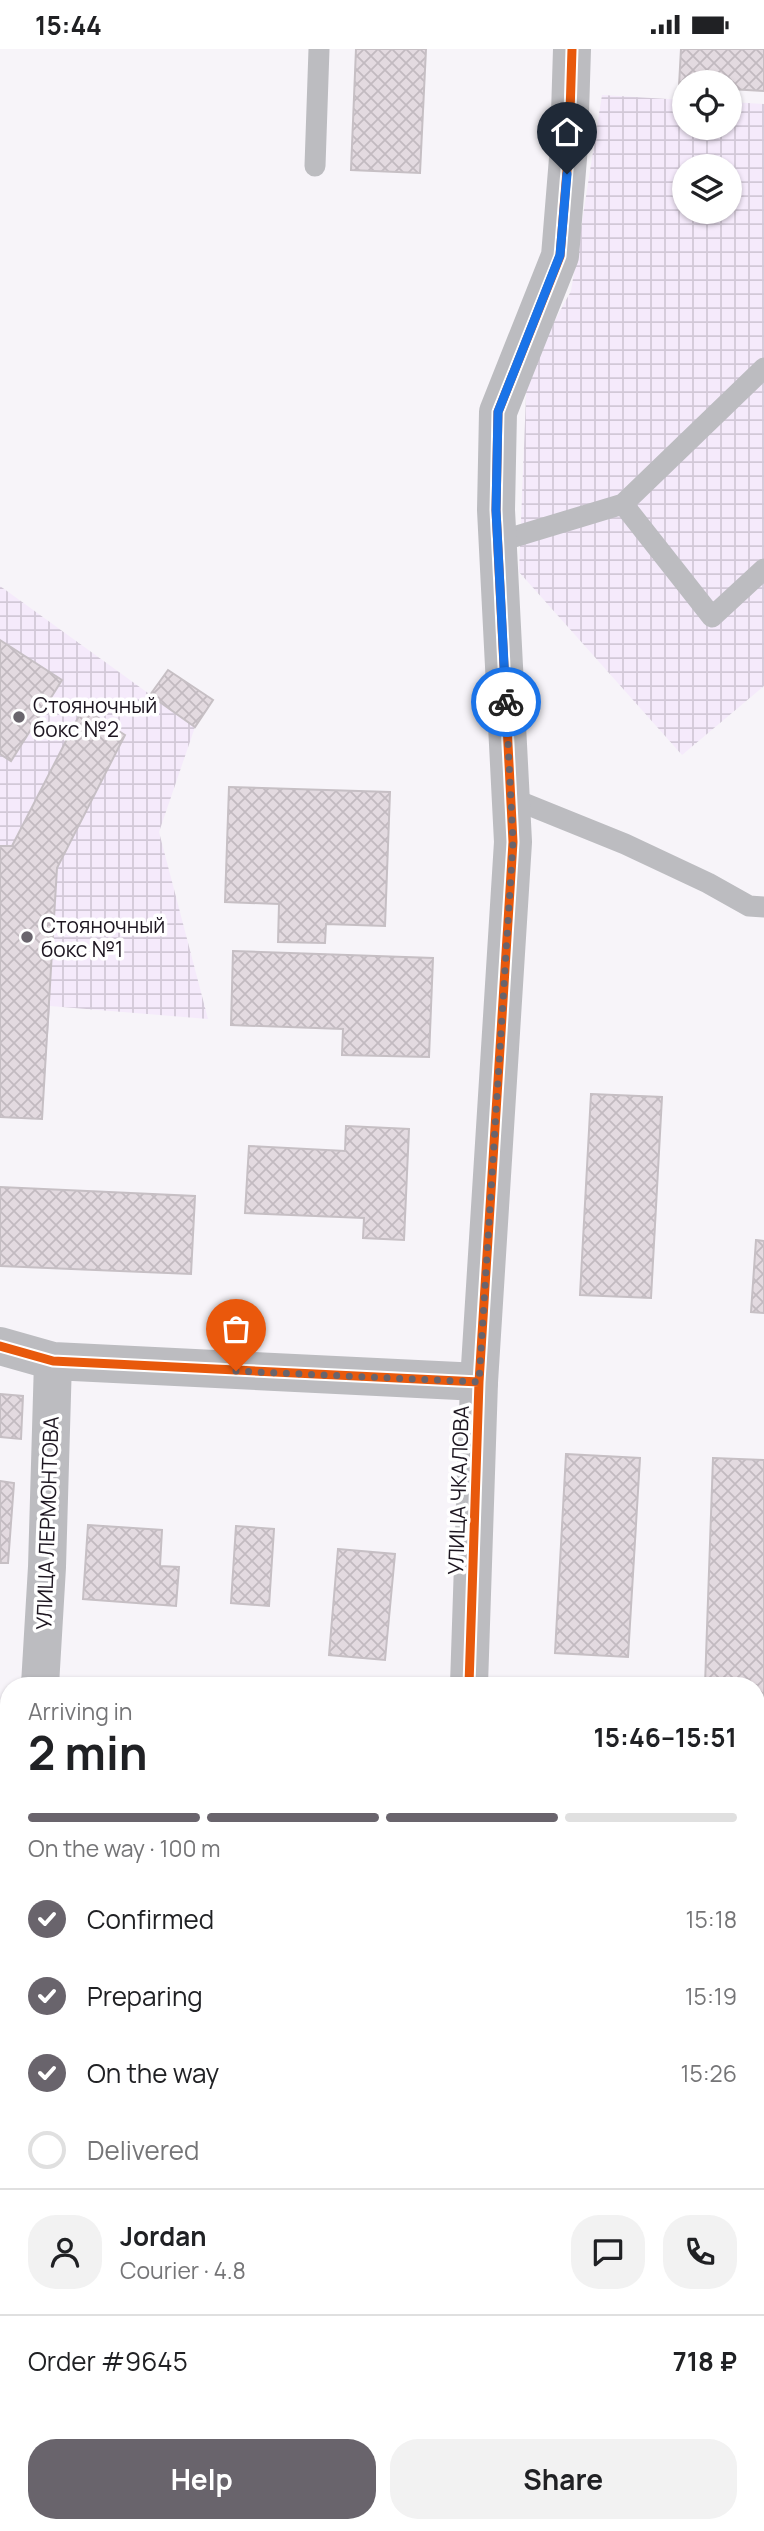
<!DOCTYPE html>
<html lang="en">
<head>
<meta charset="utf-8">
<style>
	:root { --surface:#fff; --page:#f2f2f2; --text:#202124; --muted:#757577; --line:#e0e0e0; --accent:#69646c }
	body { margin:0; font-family:Manrope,sans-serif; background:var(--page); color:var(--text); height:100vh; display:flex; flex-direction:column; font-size:26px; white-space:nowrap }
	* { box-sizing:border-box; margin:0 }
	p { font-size:23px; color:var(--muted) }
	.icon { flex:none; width:38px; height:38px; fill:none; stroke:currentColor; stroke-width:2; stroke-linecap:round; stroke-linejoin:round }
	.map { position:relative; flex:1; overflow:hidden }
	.side { position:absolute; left:0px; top:1628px; width:765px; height:856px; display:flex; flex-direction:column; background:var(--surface); border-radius:28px 28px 0 0; box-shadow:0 2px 5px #0004 }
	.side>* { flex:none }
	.fabs { position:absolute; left:672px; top:21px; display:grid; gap:14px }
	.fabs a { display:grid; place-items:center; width:70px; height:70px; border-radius:50%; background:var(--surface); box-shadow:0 2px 5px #0004; font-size:35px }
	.pin { position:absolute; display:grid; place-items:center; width:60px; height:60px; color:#fff; margin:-72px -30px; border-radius:50% 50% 50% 0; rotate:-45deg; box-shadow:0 0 7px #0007 }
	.pin .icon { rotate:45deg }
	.courier { position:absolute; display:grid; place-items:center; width:70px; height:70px; margin:-35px; border:5px solid #1a73e8; border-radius:50%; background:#fff; color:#222; box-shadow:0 2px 9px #0007 }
	.head em { font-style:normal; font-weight:700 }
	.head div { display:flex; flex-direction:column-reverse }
	.head { display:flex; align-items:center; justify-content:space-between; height:119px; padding:0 28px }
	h1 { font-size:46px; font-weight:700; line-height:52px }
	.bar { display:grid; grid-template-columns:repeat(4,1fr); gap:10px 7px; align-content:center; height:84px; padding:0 28px }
	.bar i { height:9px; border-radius:5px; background:var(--line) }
	.bar .current { background:var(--accent) }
	.bar p { grid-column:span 4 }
	.line { display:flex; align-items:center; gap:18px; padding:0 28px; border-top:2px solid var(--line) }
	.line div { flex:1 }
	.round { display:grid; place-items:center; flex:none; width:74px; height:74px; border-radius:28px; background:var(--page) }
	ol { padding:0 28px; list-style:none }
	li { display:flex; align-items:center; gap:21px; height:77px }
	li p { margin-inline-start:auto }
	li .icon { padding:7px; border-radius:50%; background:var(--accent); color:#fff; stroke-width:4 }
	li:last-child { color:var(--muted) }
	li i { width:38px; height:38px; border:4px solid var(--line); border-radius:50% }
	.cta { display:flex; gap:14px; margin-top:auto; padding:14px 28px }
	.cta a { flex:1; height:80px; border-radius:28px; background:var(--accent); color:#fff; font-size:28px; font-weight:700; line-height:80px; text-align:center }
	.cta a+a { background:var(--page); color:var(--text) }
	.status { display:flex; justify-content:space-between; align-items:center; height:49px; padding:0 35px; background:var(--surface); direction:ltr }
	.status svg { height:19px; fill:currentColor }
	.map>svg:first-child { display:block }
</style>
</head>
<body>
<div class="status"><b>15:44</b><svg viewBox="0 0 49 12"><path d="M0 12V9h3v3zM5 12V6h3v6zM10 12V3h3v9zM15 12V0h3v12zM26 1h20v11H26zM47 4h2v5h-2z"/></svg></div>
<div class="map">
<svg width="764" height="2482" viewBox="0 0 764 2482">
	<defs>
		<pattern id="industrial-grid" width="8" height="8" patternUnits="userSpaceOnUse" patternTransform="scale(1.75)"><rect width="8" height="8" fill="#f5eafb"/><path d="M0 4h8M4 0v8" fill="none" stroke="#d2c8d7"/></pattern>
		<pattern id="building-cross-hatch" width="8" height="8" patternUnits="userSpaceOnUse" patternTransform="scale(1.75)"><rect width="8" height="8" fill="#e3dae0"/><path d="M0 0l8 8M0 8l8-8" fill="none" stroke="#c2bac0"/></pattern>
	</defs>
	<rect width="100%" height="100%" fill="#f7f4f9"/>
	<path fill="url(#industrial-grid)" fill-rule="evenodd" d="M602,46L684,51V79H730V53L764,55V637L682,706L519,523L527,322L571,242ZM684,117H730V163H684Z
		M0,537L195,678L159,783L208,970L50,957L42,1070L0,1068Z"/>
	<path fill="url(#building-cross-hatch)" stroke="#c6bfc4" stroke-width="2" d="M356,0H426L420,124L351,121Z
		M681,0H764V42L730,40V33H684V38L679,37Z
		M0,591L62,631L11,712L0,705Z
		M168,621L213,651L195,678L150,646Z
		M83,659L125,686L57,819L42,1070L0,1068V797H12Z
		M229,738L390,743L385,877L326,875L325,894L278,893L279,855L225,853Z
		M233,902L433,909L429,1008L342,1006L343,980L231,976Z
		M591,1045L662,1048L651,1249L580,1246Z
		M346,1077L409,1080L404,1191L363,1189L364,1169L245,1164L249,1097L345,1102Z
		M0,1138L195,1147L191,1225L0,1217Z
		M756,1191L764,1192V1264L751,1263Z
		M0,1345L23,1347L21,1390L0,1388Z
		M566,1405L640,1409L628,1608L555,1604Z
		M713,1409L764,1411V1768L756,1767V1636H705Z
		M0,1432L14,1434L8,1514H0Z
		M88,1476L162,1481L160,1517L179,1518L176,1557L83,1550Z
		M236,1477L274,1480L269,1557L231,1554Z
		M338,1500L395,1505L385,1611L329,1606Z
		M522,2474H591L590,2482H521Z"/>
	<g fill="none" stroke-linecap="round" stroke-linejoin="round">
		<path stroke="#bcbcc0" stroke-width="21" d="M315,117L319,0
			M623,455L712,568L764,520
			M497,493L623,455L764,319
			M511,749L625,795L708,834L749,857L764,858
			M756,1994H764
			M756,2452L764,2341
			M671,2482L672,2474
			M754,2482V2474"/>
		<path stroke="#bcbcc0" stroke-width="38" d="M0,1297L53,1312L479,1333
			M40,1636L47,1518L53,1312
			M0,2320L9,2169"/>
		<path stroke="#bcbcc0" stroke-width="38" d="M469,1636L479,1333L513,793L496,461L498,363L560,207L569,97L572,0
			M430,2482V2474"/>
		<g stroke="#fff" stroke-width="13">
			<path id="cycleway" d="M0,1297L53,1312L479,1333
				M469,1636L479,1333L513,793L496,461L498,363L560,207L569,97L572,0"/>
		</g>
		<use href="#cycleway" stroke="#e8590c" stroke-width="9"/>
	</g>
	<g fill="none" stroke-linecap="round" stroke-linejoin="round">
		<path stroke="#69646c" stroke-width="7" stroke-dasharray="0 12.6" d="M236,1322L479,1333L513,793L506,653"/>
		<path stroke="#1a73e8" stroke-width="9" d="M506,653L496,461L498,363L560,206L567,125"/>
	</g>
	<g fill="#69646c" stroke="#fff" stroke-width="2.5">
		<circle cx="19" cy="668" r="7"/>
		<circle cx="27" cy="888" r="7"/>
	</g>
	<g text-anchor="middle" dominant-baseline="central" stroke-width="7" stroke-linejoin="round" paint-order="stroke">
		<g font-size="21" fill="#1d1620" stroke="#fff" text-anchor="start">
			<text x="33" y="656">Стояночный<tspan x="33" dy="24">бокс №2</tspan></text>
			<text x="41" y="876">Стояночный<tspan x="41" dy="24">бокс №1</tspan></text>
		</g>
		<g font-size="21" fill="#1d1620" stroke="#fff">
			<text transform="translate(458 1441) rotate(-88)">УЛИЦА ЧКАЛОВА</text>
			<text transform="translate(47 1474) rotate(-88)">УЛИЦА ЛЕРМОНТОВА</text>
		</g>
	</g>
</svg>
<div class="fabs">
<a><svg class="icon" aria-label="locate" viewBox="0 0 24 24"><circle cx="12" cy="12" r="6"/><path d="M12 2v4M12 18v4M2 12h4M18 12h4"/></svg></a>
<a><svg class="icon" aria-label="layers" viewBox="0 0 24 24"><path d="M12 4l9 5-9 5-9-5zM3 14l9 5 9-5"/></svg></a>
</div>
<div class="pin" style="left:236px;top:1322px;background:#ea580c"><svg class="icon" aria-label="bag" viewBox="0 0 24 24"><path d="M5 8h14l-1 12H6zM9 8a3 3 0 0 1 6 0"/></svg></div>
<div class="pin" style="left:567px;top:125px;background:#1f2937"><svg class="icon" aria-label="home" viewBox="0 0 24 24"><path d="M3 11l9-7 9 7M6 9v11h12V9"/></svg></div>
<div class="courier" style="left:506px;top:653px"><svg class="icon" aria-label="bike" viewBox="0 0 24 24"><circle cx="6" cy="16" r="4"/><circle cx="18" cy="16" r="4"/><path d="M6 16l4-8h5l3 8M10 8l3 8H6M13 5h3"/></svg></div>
<section class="side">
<div class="head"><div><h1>2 min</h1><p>Arriving in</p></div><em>15:46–15:51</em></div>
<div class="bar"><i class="current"></i><i class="current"></i><i class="current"></i><i></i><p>On the way · 100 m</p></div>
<ol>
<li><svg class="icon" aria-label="check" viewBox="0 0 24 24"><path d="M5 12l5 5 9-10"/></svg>Confirmed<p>15:18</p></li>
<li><svg class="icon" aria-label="check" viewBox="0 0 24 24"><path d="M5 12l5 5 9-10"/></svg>Preparing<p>15:19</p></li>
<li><svg class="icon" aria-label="check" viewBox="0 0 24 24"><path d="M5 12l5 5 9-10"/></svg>On the way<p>15:26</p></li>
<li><i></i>Delivered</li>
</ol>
<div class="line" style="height:126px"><a class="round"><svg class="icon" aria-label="person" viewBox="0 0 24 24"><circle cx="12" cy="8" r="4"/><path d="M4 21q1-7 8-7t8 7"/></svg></a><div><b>Jordan</b><p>Courier · 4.8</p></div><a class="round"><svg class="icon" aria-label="chat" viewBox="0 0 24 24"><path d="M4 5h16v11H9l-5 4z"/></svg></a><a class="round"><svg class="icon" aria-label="phone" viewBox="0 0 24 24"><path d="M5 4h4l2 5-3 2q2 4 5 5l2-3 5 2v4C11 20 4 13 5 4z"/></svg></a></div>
<div class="line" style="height:91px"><div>Order #9645</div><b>718 ₽</b></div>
<div class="cta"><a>Help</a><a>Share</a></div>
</section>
</div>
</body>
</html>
